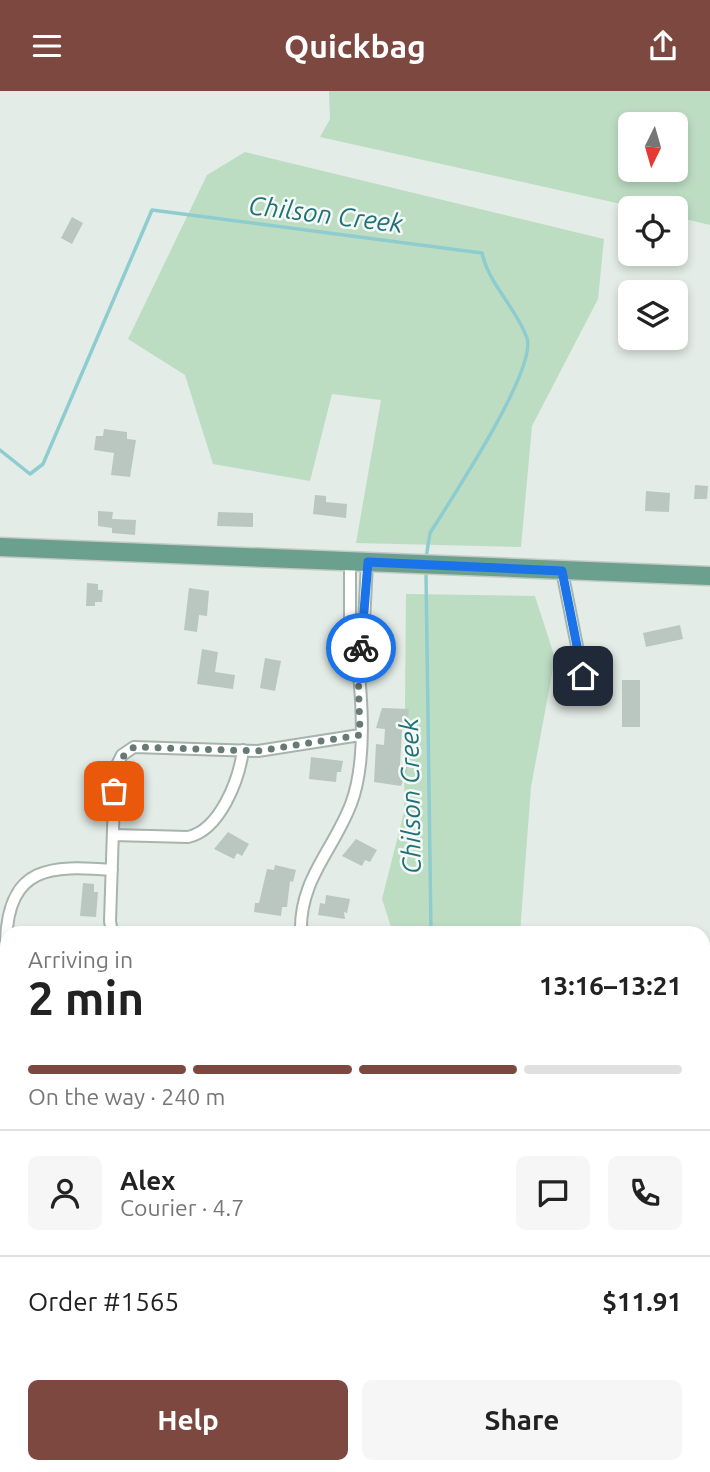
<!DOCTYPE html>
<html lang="en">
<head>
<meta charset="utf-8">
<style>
	:root { --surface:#fff; --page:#f6f6f6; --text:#222; --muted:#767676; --line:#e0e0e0; --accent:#7d483f }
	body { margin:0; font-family:Ubuntu,sans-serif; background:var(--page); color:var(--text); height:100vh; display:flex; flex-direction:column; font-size:26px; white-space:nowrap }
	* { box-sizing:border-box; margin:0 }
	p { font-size:23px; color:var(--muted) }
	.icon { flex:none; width:38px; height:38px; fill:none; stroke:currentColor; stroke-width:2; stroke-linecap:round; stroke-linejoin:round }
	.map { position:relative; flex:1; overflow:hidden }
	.sheet { position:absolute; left:0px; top:835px; width:710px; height:548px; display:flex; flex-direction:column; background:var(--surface); border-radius:21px 21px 0 0; box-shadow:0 4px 10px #0003 }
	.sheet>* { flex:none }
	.needle { width:46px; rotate:185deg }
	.fabs { position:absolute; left:618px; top:21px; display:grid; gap:14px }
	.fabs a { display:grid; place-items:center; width:70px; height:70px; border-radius:10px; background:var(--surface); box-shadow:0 4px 10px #0003; font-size:35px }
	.pin { position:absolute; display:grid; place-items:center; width:60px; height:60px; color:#fff; margin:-30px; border-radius:14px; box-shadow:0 4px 10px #0006 }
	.courier { position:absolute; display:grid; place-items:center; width:70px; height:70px; margin:-35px; border:5px solid #1a73e8; border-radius:50%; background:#fff; color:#222; box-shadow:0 2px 9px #0007 }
	.headline em { font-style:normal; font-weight:700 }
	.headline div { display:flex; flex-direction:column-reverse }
	.headline { display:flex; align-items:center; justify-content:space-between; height:119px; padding:0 28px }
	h1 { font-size:46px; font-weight:700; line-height:52px }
	.bar { display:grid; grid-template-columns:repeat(4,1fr); gap:10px 7px; align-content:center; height:84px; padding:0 28px }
	.bar i { height:9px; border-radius:5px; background:var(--line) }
	.bar .active { background:var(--accent) }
	.bar p { grid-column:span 4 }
	.line { display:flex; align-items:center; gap:18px; padding:0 28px; border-top:2px solid var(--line) }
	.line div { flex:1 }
	.round { display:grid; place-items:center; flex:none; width:74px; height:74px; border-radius:10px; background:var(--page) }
	.primary-button { display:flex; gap:14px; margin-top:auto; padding:14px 28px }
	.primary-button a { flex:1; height:80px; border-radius:10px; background:var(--accent); color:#fff; font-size:28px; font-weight:700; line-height:80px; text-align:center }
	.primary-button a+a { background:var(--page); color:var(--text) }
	header { display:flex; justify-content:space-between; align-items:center; height:91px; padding:0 28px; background:var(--accent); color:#fff; font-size:32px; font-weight:700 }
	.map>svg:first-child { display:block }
</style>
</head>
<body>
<header><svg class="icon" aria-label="menu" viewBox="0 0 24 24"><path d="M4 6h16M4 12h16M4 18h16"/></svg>Quickbag<svg class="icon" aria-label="share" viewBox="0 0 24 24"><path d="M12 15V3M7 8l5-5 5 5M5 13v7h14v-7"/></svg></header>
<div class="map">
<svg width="710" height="1381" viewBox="0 0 710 1381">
	<rect width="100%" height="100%" fill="#e3ece7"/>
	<path fill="#bdddc3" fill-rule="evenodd" d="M329,0H710V134L676,126V117H639L320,46L330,28ZM676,33V79H630V33Z
		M245,61L604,148L598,208L532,335L521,456L356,452L381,309L332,303L310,390L213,373L185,284L128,248L207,84Z
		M406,503L535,505L555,567L531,696L520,842H393L382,808L404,721Z
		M0,940L7,941V1376H201L200,1381H0Z
		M704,946H710V1340L704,1343Z"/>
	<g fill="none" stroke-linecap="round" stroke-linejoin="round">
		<path stroke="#8ecccf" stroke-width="3.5" d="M0,359L30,383L43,373L152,119L482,162C489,194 516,216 527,247C537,279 450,410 430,442L426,467
			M426,483L431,842
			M704,1280L710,1291"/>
	</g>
	<path fill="#b9c7c0" d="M72,126L83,132L72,153L61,147Z
		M104,338L127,341V348L136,349L130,386L111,384L114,362L94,359L96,345H103Z
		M695,394L708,395L707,408H694Z
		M646,400L670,402L669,421L645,420Z
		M315,404L326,405V411L347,413L346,427L313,423Z
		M98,420L113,421L112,428L136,429L135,444L112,442V437L98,435Z
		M218,421L253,422V436L217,435Z
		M87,492L98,493V499H103L102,511H95V515H86Z
		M189,497L209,500L207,525L199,524L197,541L184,539Z
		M680,534L683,548L646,556L643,542Z
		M202,558L218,561L215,581L235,584L233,598L197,593Z
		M265,567L281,570L275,600L260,597Z
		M622,589H640V636H622Z
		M382,617L409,618L408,627H405L404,639H402L400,674L408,675L401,695L374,691L376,653L384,654L385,638L376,637Z
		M311,666L343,670L341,681H337L336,691L309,688Z
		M228,741L249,753L242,765L237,762L234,768L214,758Z
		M356,748L377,759L370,771L365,769L362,775L342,765Z
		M275,774L296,779L293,791L290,790L287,816H282L281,825L254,821L255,812H259L267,778L274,779Z
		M83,792L94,793V801H98L96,826L80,825Z
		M326,804L350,808L347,822L344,821L345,828L318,824L320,812L325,813Z"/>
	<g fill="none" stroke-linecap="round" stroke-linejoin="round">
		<g stroke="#a6b4ae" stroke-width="14">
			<path id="minor" d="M350,470V553L357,563L363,552L367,471
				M562,480L583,585
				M113,744L188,746C220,739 239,689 243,659
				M112,842L110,830L115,678L122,664L134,656L258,660L360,644
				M301,842C299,789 333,760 351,713C367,671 362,608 357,563
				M7,898C3,882 5,865 6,849C9,775 50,774 112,779"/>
		</g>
		<g stroke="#c2c9c6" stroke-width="21">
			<path id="primary" d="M0,456L710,485"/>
		</g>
		<use href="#minor" stroke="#fff" stroke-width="10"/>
		<use href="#primary" stroke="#6aa08d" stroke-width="18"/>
	</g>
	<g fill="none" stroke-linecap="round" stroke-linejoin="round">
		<path stroke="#677a73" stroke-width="7" stroke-dasharray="0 12.6" d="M114,700L118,670L134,656L258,660L360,644C360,627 356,565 361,557"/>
		<path stroke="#1a73e8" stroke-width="9" d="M361,557L368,471L562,480L583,585"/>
	</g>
	<g text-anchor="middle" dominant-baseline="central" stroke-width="5" stroke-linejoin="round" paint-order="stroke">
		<g font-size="26" font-style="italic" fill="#207177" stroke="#f4f9f6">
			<text transform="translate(326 123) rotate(7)">Chilson Creek</text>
			<text transform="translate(410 705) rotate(-91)">Chilson Creek</text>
		</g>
	</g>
</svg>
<div class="fabs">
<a><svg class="needle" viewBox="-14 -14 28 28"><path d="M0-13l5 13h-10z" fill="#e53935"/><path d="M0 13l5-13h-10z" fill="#767676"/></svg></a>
<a><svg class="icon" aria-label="locate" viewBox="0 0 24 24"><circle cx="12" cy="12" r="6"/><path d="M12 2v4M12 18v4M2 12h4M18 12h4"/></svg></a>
<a><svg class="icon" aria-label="layers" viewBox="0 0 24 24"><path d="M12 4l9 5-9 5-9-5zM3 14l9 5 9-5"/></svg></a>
</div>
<div class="pin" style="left:114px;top:700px;background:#ea580c"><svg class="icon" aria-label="bag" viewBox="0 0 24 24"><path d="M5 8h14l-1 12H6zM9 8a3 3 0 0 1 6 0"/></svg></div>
<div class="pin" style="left:583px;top:585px;background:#1f2937"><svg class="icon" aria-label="home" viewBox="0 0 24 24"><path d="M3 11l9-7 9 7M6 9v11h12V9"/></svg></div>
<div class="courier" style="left:361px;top:557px"><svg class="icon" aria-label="bike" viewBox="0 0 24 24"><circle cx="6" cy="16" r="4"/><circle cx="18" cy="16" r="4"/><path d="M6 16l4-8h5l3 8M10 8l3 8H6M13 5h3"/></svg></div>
<section class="sheet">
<div class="headline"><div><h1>2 min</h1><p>Arriving in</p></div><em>13:16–13:21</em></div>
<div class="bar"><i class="active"></i><i class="active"></i><i class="active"></i><i></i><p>On the way · 240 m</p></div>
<div class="line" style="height:126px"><a class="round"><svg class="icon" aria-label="person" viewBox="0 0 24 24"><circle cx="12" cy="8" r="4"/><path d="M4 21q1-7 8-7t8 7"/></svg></a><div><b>Alex</b><p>Courier · 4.7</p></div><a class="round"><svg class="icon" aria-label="chat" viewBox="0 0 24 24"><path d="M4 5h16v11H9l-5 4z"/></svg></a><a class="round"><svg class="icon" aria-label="phone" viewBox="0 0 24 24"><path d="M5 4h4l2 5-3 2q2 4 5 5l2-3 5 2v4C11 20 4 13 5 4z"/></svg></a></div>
<div class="line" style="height:91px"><div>Order #1565</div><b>$11.91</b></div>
<div class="primary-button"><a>Help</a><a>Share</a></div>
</section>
</div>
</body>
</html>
